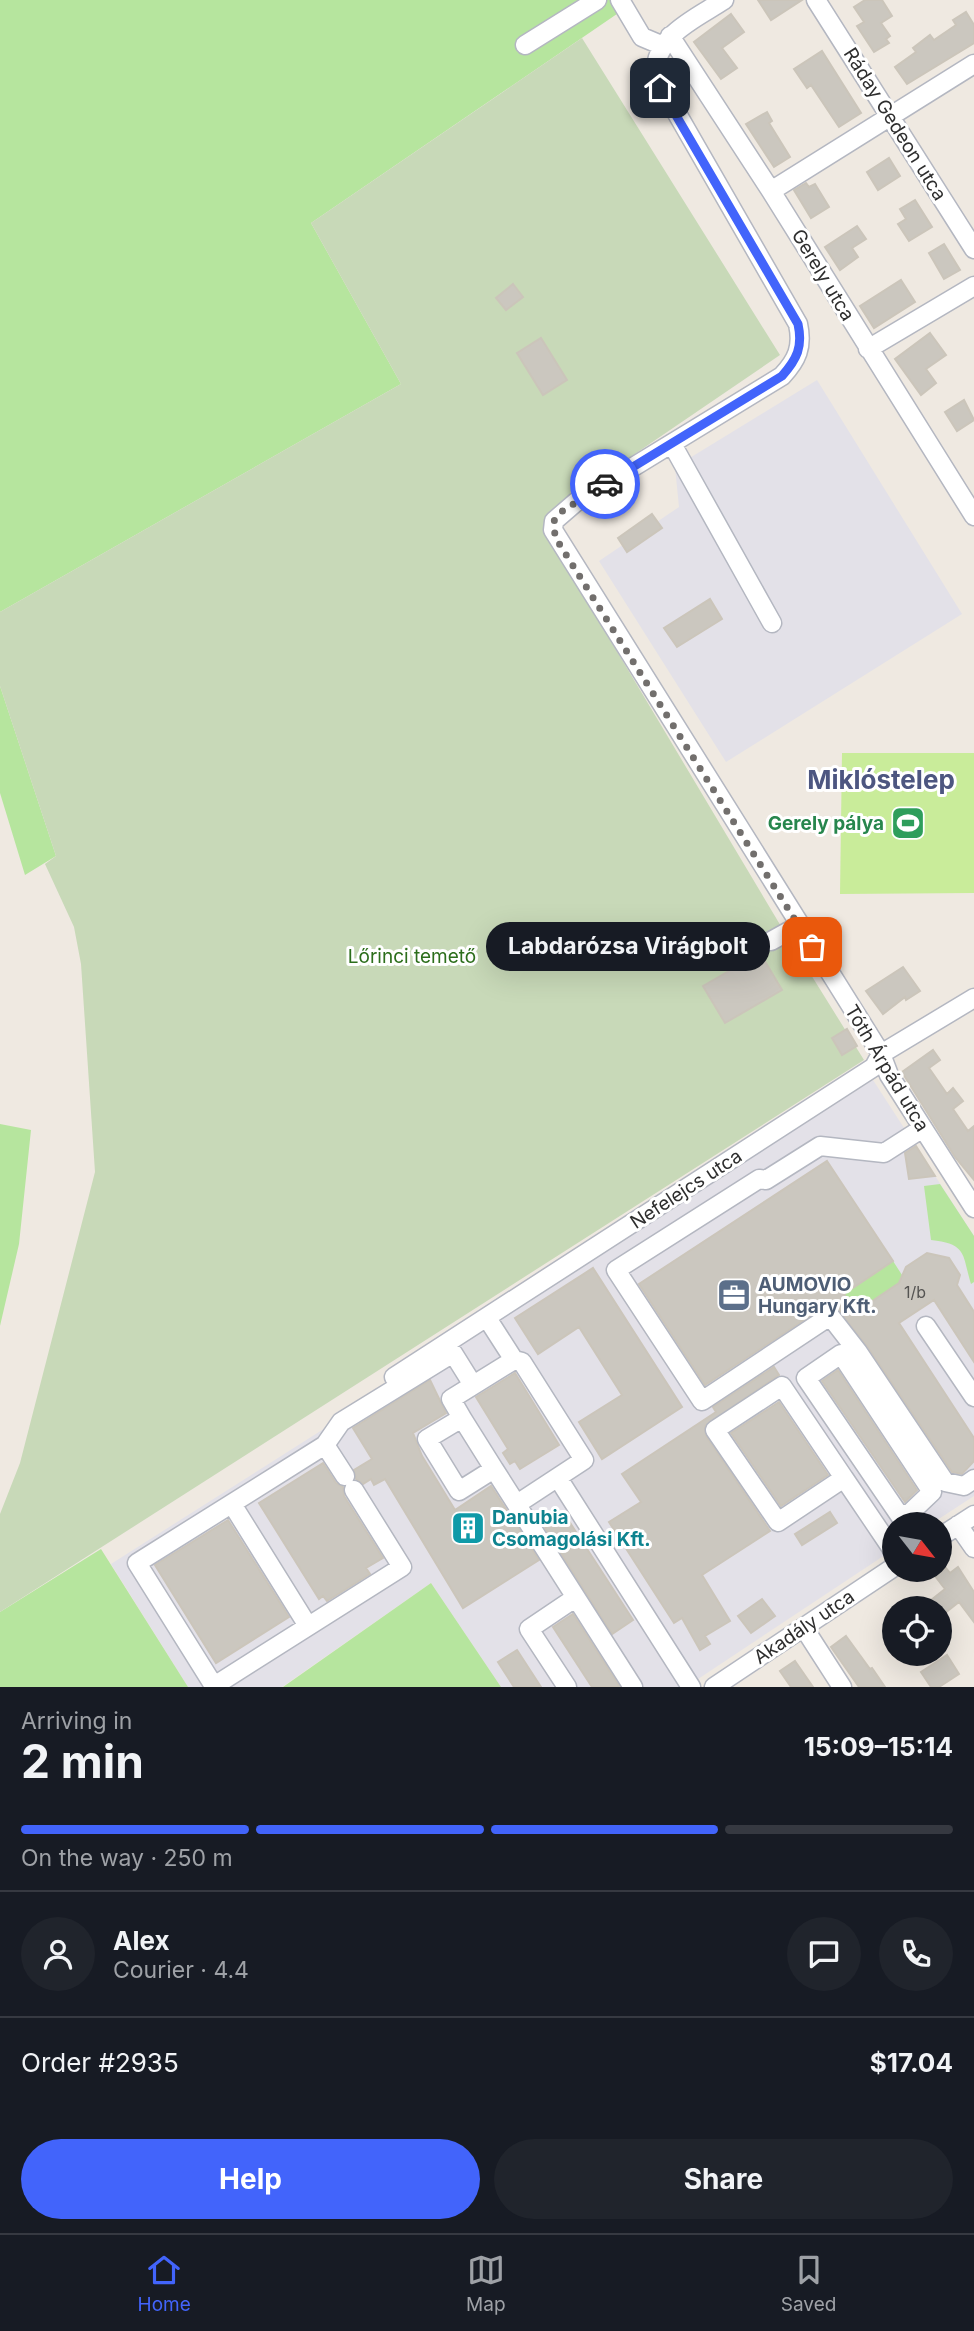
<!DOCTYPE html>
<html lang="en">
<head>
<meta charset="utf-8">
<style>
	:root { --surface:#171b24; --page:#20242c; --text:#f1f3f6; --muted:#9ea1a6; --line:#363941; --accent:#4264fb }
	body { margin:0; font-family:Inter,sans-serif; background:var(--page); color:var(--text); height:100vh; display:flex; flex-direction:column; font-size:26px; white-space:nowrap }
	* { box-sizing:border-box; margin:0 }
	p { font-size:23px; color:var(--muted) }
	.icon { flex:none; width:38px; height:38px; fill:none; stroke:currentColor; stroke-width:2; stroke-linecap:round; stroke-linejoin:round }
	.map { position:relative; height:1687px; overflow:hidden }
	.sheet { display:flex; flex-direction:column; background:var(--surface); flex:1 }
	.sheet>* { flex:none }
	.needle { width:46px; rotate:121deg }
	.tools { position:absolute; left:882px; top:1512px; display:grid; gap:14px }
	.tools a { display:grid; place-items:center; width:70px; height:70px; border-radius:50%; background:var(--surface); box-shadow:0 7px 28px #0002; font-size:35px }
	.pin { position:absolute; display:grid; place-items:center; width:60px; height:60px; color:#fff; margin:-30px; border-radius:14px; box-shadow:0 4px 10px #0006 }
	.courier { position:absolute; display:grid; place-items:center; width:70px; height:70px; margin:-35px; border:5px solid #4264fb; border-radius:50%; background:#fff; color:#222; box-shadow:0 2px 9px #0007 }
	.bubble { position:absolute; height:49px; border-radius:24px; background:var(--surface); box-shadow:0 7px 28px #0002; font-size:23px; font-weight:700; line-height:49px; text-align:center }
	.overview em { font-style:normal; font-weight:700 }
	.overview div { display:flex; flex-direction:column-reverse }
	.overview { display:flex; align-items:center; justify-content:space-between; height:119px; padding:0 21px }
	h1 { font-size:46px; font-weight:700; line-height:52px }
	.bar { display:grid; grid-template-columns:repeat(4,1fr); gap:10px 7px; align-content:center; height:84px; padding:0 21px }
	.bar i { height:9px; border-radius:5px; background:var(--line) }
	.bar .current { background:var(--accent) }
	.bar p { grid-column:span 4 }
	.line { display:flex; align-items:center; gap:18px; padding:0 21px; border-top:2px solid var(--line) }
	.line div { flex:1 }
	.round { display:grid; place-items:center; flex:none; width:74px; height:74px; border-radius:37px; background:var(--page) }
	.action { display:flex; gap:14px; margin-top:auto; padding:14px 21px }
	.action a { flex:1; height:80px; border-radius:42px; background:var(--accent); color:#fff; font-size:28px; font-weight:700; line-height:80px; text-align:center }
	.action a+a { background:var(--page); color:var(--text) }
	.dock { display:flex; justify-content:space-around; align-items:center; height:98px; border-top:2px solid var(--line); background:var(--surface); font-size:19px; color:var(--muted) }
	.dock a { display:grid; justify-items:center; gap:4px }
	.dock .current { color:var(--accent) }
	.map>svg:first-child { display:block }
</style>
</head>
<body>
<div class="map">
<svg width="974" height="1687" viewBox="0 0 974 1687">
	<rect width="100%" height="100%" fill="#efe9e1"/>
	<path fill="#e3e1e8" d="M817,380L962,614L726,762L599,561L679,507L675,467Z
		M873,1080L974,1236V1496L931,1524H894V1549L686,1687H501L431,1583L282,1687H188L111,1564Z"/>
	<path fill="#b6e59e" d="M0,0H631L633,3L311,223L401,384L0,612Z
		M0,686L56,856L25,875L0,793Z
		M0,1124L31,1130L19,1244L0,1326Z
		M940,1184L974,1236V1282L971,1284C962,1255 968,1244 931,1240L924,1186Z
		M893,1261L902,1275L899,1283L856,1312L844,1294Z
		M101,1549L188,1687H0V1612Z
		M431,1583L501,1687H283Z"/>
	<path fill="#c8d9b8" d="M582,38L780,355L557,507L547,521V534L785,933L864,1060L0,1612V1514L20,1463L95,1172L81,964L74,927L45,864L56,856L0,686V612L401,384L311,223Z"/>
	<path fill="#c9ec9a" d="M842,753H974V893L840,894Z"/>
	<path fill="#cbc7bf" stroke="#cbc5ba" stroke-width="2" d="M758,0H802L771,20Z
		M865,0H882L892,16L881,23L890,36L886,39L889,43L874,52L857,26L864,22L854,7Z
		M966,12L974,25V43L907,84L895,67L916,52L913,48L930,35L934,40L956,25L953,20Z
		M731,14L744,32L722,48L737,68L721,79L694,42Z
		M822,51L861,113L839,127L811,85L807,88L794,69Z
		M767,112L772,121L769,123L790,157L774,167L746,124Z
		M889,158L900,176L878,190L867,172Z
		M806,183L809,187L815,184L829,207L811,218L794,190Z
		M915,200L932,227L909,241L898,224L906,219L900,209Z
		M857,226L866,239L852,248L858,257L840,270L825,247Z
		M944,244L960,270L944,279L929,253Z
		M901,280L915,302L874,328L860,306Z
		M513,284L523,297L506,310L496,298Z
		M930,333L946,355L926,369L936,383L921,395L895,359Z
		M541,338L567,380L543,395L517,353Z
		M964,400L974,420L957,431L945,412Z
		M652,514L662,528L627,552L618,538Z
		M710,599L722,619L677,647L664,628Z
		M763,958L782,990L725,1023L703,986L741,964L744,969Z
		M903,967L920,991L906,1000L905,997L883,1014L866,991Z
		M847,1029L857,1046L842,1055L832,1038Z
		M933,1050L940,1060L929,1068L947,1094L953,1088L963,1101L953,1109L968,1131L974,1126V1180L955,1157L902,1072Z
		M916,1146L935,1176L909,1179L905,1153Z
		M827,1161L893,1261L844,1294L856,1312L899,1283L906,1267L927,1253L949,1258L960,1275L957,1285L974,1312V1362L934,1300L899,1323L974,1438V1461L962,1474L952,1472L867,1346L835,1306L824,1307L705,1385L639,1284Z
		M593,1268L682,1407L602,1459L579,1422L622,1395L579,1327L538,1354L515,1318Z
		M774,1367L779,1375L705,1426L706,1436L770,1531L702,1575L730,1621L705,1636L710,1644L700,1650L682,1618L674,1623L609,1522L641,1502L622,1474L716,1412L713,1407Z
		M838,1370L917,1490L905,1502L822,1381Z
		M515,1373L559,1445L520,1469L515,1461L510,1464L503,1453L508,1449L476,1397Z
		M430,1380L446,1413L413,1433L422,1456L455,1510L491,1486L539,1560L463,1608L385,1479L374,1485L371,1479L363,1484L356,1479L354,1470L372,1459L353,1428Z
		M779,1402L828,1475L781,1506L731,1433Z
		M323,1463L336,1483L343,1487L344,1496L383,1558L366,1568L370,1574L327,1601L323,1596L319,1599L259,1503Z
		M830,1512L837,1523L802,1545L795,1534Z
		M565,1515L633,1620L612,1634L545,1528Z
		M228,1520L289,1617L216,1663L155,1565Z
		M958,1567L974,1592V1622L959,1602L940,1617V1608H921L945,1589L935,1576L946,1568L950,1573Z
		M762,1599L775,1616L751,1633L738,1616Z
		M573,1614L620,1687H592L553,1627Z
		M846,1636L870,1669L872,1668L885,1687H859L831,1647Z
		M517,1650L541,1687H514L498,1662Z
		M947,1655L959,1674L939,1687H931L921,1672Z
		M795,1661L813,1687H791L780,1671Z"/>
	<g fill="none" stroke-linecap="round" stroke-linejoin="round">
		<g stroke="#b4b7c1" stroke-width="21">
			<path id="minor" d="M620,0L642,37L661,45
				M724,0C695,19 652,36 656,77L798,324C803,347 797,360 782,376L576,502L554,521L553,530L881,1054L889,1075L974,1208
				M816,0L974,249
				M670,36L771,191L974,516
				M525,45L597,0
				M771,191L974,64
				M868,349L974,286
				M672,444L772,623
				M771,941L798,926
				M923,1128L884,1153L820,1146L766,1180L759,1179L616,1270L702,1401L830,1316L858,1352L945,1482L964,1486L974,1479
				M926,1326L974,1397
				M514,1360L522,1362L584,1460L517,1504
				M394,1377L874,1067L881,1054L974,998
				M462,1418L494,1469L459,1491L427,1439Z
				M462,1418L451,1399L514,1360L487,1318
				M325,1445L341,1422L453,1353L473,1385
				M494,1469L633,1687
				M345,1476L325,1445L137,1563L214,1686L402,1567L354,1490
				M558,1478L691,1687
				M844,1478L782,1386L715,1430L778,1522L844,1478L894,1552
				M232,1504L308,1626
				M911,1512L900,1516L806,1378L841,1354L932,1492L911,1512L919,1524
				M958,1525L974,1548
				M940,1537L974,1515
				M804,1628L842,1687
				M567,1687L529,1629L575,1598
				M714,1687L894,1567"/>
		</g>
		<use href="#minor" stroke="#fff" stroke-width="18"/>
	</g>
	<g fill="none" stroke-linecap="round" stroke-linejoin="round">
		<path stroke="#726f6d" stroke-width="7" stroke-dasharray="0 12.6" d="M605,484L561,512L554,521L555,537L812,947"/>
		<path stroke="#4264fb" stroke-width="9" d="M605,484L782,376C797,359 803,347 798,324L660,88"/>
	</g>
	<defs>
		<g id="stadium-square" transform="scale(1.75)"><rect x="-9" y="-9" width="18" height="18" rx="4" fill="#2e9e5b" stroke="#fff"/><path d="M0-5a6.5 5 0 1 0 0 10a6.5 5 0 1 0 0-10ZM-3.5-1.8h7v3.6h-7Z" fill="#fff"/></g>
		<g id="office-square" transform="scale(1.75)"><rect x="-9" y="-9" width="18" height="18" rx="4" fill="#5c6f8a" stroke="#fff"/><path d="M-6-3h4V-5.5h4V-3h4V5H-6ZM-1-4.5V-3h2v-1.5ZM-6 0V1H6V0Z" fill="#fff"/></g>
		<g id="building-square" transform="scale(1.75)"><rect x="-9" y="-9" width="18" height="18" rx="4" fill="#0f9aa8" stroke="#fff"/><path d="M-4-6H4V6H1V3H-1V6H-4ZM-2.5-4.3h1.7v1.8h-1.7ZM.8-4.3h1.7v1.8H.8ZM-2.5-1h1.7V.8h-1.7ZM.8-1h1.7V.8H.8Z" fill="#fff"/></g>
	</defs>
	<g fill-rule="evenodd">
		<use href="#stadium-square" x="908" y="823"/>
		<use href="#office-square" x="734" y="1295"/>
		<use href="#building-square" x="468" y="1528"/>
	</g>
	<g text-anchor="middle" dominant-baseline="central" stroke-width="6" stroke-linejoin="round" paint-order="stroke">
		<g font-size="16" fill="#555452">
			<text x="915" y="1292">1/b</text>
		</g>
		<g font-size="19" fill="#2e2e2e" stroke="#fff">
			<text transform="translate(895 124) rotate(58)">Ráday Gedeon utca</text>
			<text transform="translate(823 275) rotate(59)">Gerely utca</text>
			<text transform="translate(887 1068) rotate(59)">Tóth Árpád utca</text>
			<text transform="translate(686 1189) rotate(-33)">Nefelejcs utca</text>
			<text transform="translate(804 1627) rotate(-34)">Akadály utca</text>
		</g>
		<g font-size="19" font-weight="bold" fill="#27864d" stroke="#fff" text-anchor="end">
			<text x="884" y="823">Gerely pálya</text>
		</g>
		<g font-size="19" fill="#2c6e1b" stroke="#fff">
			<text x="412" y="956">Lőrinci temető</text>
		</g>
		<g font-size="19" font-weight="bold" fill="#4e5e75" stroke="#fff" text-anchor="start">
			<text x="758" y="1284">AUMOVIO<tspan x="758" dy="22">Hungary Kft.</tspan></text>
		</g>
		<g font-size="19" font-weight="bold" fill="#0d838f" stroke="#fff" text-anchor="start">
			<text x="492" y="1517">Danubia<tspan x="492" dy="22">Csomagolási Kft.</tspan></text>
		</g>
		<g font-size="26" font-weight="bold" fill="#4d5680" stroke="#fff">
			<text x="881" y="779">Miklóstelep</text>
		</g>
	</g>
</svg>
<div class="tools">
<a><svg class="needle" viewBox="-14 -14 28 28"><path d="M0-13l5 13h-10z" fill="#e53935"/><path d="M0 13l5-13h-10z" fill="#9ea1a6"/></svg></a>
<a><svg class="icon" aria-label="locate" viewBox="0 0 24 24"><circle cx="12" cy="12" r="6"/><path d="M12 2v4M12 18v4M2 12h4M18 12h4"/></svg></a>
</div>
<div class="pin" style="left:812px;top:947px;background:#ea580c"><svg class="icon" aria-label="bag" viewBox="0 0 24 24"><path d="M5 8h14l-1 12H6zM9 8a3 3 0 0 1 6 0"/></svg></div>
<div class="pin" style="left:660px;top:88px;background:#1f2937"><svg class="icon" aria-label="home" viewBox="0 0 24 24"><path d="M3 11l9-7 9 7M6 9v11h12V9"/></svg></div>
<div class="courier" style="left:605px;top:484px"><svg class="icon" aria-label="car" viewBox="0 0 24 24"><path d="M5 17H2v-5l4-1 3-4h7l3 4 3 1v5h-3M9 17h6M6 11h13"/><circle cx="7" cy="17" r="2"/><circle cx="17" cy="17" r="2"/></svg></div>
<div class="bubble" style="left:486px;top:922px;width:284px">Labdarózsa Virágbolt</div>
</div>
<section class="sheet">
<div class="overview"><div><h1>2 min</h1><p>Arriving in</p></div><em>15:09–15:14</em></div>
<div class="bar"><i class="current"></i><i class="current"></i><i class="current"></i><i></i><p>On the way · 250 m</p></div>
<div class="line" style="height:126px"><a class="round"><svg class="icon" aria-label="person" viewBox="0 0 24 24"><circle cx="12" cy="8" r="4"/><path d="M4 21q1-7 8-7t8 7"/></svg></a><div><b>Alex</b><p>Courier · 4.4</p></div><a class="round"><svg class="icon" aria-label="chat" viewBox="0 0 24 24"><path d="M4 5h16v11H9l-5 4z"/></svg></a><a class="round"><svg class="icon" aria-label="phone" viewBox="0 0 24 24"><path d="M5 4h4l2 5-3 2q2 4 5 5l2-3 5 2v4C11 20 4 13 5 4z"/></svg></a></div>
<div class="line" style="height:91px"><div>Order #2935</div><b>$17.04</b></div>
<div class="action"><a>Help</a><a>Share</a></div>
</section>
<nav class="dock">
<a class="current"><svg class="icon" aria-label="home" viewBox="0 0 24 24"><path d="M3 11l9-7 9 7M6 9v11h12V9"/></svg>Home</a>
<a><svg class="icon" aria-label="map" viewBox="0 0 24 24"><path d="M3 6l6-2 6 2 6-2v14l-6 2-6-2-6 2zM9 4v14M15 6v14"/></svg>Map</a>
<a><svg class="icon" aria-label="saved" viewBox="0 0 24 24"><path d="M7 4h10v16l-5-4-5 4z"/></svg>Saved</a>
</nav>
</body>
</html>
